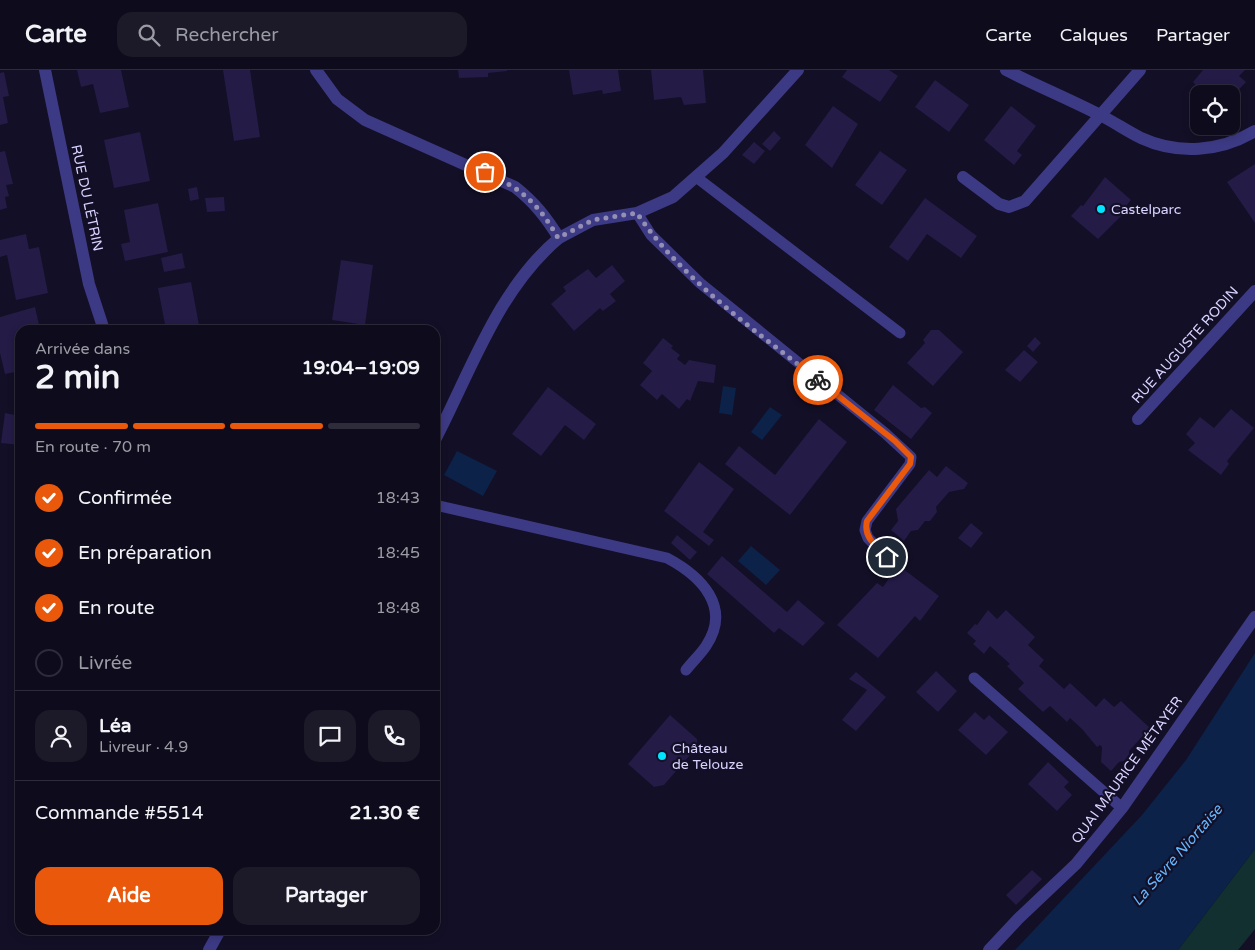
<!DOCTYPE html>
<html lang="fr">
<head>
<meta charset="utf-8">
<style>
	:root { --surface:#0e0b1c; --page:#1c1929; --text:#f1f3f6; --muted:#9b9ba3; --line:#2e2b3b; --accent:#ea580c }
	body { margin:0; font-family:"Varela Round",sans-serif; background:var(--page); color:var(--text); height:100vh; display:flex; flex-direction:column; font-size:19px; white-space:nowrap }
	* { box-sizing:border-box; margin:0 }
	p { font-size:16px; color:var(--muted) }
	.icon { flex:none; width:28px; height:28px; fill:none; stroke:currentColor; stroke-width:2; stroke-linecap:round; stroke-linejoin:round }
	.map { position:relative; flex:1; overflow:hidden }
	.details { position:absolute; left:15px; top:255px; width:425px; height:610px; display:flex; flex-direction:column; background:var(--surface); border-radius:15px; box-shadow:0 2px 8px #0003,0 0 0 1px var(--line) }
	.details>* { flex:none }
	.buttons { position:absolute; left:1190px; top:15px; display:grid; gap:10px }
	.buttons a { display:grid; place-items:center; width:50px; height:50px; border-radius:10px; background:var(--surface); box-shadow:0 2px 8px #0003,0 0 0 1px var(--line); font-size:25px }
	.pin { position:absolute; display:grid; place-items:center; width:42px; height:42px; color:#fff; margin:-21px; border:2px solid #fff; border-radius:50%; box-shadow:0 1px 5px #0007 }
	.courier { position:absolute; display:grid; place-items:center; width:50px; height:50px; margin:-25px; border:4px solid #ea580c; border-radius:50%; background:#fff; color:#222; box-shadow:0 1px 6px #0007 }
	.headline em { font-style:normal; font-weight:700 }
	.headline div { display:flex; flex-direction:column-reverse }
	.headline { display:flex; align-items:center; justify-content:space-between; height:85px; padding:0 20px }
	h1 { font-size:32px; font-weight:700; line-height:38px }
	.bar { display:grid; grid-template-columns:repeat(4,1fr); gap:8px 5px; align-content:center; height:60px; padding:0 20px }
	.bar i { height:6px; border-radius:4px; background:var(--line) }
	.bar .selected { background:var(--accent) }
	.bar p { grid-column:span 4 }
	.line { display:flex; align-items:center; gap:12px; padding:0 20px; border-top:1px solid var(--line) }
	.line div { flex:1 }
	.round { display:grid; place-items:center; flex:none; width:52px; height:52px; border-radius:15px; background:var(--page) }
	ol { padding:0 20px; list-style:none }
	li { display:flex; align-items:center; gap:15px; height:55px }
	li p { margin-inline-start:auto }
	li .icon { padding:5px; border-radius:50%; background:var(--accent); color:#fff; stroke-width:4 }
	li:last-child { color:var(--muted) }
	li i { width:28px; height:28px; border:2px solid var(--line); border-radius:50% }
	.action { display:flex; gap:10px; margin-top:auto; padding:10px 20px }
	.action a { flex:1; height:58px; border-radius:15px; background:var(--accent); color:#fff; font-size:20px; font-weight:700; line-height:58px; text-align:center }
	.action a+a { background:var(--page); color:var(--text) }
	header { display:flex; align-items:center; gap:30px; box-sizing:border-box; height:70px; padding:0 25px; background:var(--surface); border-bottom:1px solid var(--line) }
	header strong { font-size:24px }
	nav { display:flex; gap:28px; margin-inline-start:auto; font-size:18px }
	.search { width:350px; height:45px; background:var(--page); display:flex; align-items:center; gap:12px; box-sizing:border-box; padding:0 18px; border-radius:15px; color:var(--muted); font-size:19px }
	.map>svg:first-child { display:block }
</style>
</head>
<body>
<header>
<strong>Carte</strong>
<div class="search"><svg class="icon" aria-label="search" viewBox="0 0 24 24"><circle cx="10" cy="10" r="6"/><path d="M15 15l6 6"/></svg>Rechercher</div>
<nav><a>Carte</a><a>Calques</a><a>Partager</a></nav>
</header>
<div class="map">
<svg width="1255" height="880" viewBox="0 0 1255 880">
	<rect width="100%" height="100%" fill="#130f26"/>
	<path fill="#12302f" d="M1255,779V859L1238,880H1178Z"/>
	<path fill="#0c2248" d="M723,316L736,318L732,345L719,343Z
		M770,337L782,345L762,370L751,362Z
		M457,381L497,401L483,426L444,405Z
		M751,476L780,500L766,515L738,491Z
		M1255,583V779L1178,880H1015L1142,745L1186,690Z"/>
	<path fill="#241b47" d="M77,0H121L129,37L100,43L93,14L81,17Z
		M223,0H250L260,67L234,71Z
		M458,0H507V1L488,3V7L459,8Z
		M569,0H618L621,21L603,24L602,20L573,25Z
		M651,0H703L706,33L684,35L681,27L654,30Z
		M847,0H889L898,6L880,32L842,7Z
		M1203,0H1245L1239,6L1246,12L1231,28V24H1203L1193,12Z
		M4,2L9,26L3,27L8,53L0,55V3Z
		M935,10L969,35L949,62L915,37Z
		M833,36L858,54L832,98L805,75Z
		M1011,36L1036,56L1017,81L1022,85L1014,95L984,70Z
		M774,61L781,68L770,81L762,74Z
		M140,62L150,111L114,118L104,70Z
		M754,72L765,81L754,94L742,85Z
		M5,81L13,114L6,115L9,126L5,127L7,138L0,140V82Z
		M880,81L907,100L882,135L855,115Z
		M1255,94V153L1227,112Z
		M1105,107L1131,130L1122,141L1124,143L1098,169L1071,146L1081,135L1083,136Z
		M197,117L199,129L190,131L188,119Z
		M224,127L225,141L207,142L205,128Z
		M925,128L977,166L961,188L927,164L908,191L889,177Z
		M158,133L168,182L125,191L121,174L130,172L124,140Z
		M26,164L29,179L39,177L48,223L16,230L7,185L0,187V170Z
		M182,183L185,198L164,202L161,188Z
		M341,190L373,195L365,255L332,250Z
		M612,195L625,211L610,224L616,231L603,241L600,238L574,261L551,234L566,221L563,217L588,199L596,208Z
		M191,212L199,255L202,254L203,260H166L158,218Z
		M35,237L40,259L20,260V301L5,304L0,283V247Z
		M931,260H939L963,282L933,316L907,293L925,273L923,270Z
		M1035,267L1041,273L1033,282L1027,276Z
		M663,268L673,276L671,278L680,285L677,289L685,295L689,290L716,295L714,313L698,311L690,331L687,329L679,339L662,324L657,330L640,315L652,301L643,293Z
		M1024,280L1038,292L1020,312L1005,300Z
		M893,315L921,338L925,337L932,343L911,369L874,340Z
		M548,317L596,354L584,370L565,355L541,386L512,364Z
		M1231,339L1254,358L1227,391L1229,394L1221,405L1188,380L1195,373L1186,364L1200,347L1214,358Z
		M5,343L20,346V375L1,373Z
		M819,349L847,372L790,445L725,394L739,376L775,405Z
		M699,392L734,419L703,462L714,470L709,476L664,441Z
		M946,396L968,413L964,419L949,422L936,437L937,442L930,451H925L918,460L911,461L904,471L891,460L898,451L896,439L929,400L937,407Z
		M971,453L983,463L971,478L958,468Z
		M677,465L697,482L690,490L671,473Z
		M722,486L787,542L798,530L825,553L803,576L779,558L774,563L707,504Z
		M898,495L939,526L920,551L915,546L878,588L837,555L877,513L883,517Z
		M988,540L997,549L1006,540L1035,567L1028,575L1044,590L1039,596L1064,619L1070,613L1096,637L1104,628L1114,637L1121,631L1150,658L1129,681V685L1124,691L1119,692L1111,701L1101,692L1102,677L1100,675L1097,677L1082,659L1070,648L1067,652L1050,636L1043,642L1018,619L1024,613L1007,596L1010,594L990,576L984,584L973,574L976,571L967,563L975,554L977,555Z
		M936,601L957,621L938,642L916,622Z
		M856,602L886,627L856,661L842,650L867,620L849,609Z
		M975,642L984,650L989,645L1008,662L986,685L958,660Z
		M670,645L697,669V677L664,715L654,717L628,694Z
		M1048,692L1069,712L1064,717L1072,725L1057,741L1028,714Z
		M1032,800L1042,809L1016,835L1006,825Z"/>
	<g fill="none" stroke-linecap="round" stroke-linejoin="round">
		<path stroke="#3d3a85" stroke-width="11" d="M696,107L900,263
			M637,143L651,165L700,213L885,363L911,387L910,394L867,451L865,460L868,468L887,487
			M435,435L667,488C701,506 732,537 706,576C700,585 692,592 686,600
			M974,608L1122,738"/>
		<path stroke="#3d3a85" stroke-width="12" d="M45,0L89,214L104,260
			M1006,0C1037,16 1069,29 1100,45C1114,52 1127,61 1141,68C1178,85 1220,82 1255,61
			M963,107L999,134L1009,137L1025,131L1140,0
			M559,168L593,150L637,143L673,127L723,83L798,0
			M1138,349L1255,221
			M989,880L1018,849L1076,794L1122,738L1255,547"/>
		<path stroke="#3d3a85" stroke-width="12" d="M316,0L337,29L365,50L515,117C534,132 546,147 559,168C498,219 471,301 435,370
			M209,880L220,860"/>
	</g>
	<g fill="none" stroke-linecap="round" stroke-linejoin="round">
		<path stroke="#948fb3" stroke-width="5" stroke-dasharray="0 9" d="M485,102C522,119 538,133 558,168L593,150L637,143C681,209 756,261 818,310"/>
		<path stroke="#ea580c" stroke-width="6" d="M818,310L895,371L911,387L910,394L867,451C863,467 876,476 887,487"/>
	</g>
	<g fill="#00e5ff" stroke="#130f26" stroke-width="2">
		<circle cx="1101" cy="139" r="5"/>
		<circle cx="662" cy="686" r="5"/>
	</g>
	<g text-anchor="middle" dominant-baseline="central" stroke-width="4.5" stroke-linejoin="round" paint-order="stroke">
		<g font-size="14" fill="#d9d4ff" stroke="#130f26">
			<text transform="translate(87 128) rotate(78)">RUE DU LÉTRIN</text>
			<text transform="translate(1185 275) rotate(-48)">RUE AUGUSTE RODIN</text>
			<text transform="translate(1127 700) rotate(-54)">QUAI MAURICE MÉTAYER</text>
		</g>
		<g font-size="14" fill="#d9d4ff" stroke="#130f26" text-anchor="start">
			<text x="1111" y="139">Castelparc</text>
			<text x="672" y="678">Château<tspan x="672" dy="16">de Telouze</tspan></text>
		</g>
		<g font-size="15" font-style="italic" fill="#62b6ff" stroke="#130f26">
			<text transform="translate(1177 785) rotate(-49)">La Sèvre Niortaise</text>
		</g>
	</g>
</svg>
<div class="buttons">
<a><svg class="icon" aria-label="locate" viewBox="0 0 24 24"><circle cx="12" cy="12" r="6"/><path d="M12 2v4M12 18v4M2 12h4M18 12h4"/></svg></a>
</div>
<div class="pin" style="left:485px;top:102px;background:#ea580c"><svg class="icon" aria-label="bag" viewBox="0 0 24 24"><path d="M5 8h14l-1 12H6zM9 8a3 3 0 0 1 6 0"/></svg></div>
<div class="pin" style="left:887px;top:487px;background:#1f2937"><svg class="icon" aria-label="home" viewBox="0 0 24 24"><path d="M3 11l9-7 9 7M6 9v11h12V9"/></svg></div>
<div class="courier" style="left:818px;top:310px"><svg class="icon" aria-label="bike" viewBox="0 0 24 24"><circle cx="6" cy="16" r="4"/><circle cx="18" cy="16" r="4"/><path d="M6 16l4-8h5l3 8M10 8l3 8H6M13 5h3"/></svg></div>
<section class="details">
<div class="headline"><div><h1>2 min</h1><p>Arrivée dans</p></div><em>19:04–19:09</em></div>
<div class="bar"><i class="selected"></i><i class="selected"></i><i class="selected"></i><i></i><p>En route · 70 m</p></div>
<ol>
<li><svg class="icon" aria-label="check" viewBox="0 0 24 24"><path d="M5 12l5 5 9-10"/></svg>Confirmée<p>18:43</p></li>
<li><svg class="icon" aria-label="check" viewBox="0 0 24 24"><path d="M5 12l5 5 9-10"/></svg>En préparation<p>18:45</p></li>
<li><svg class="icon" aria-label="check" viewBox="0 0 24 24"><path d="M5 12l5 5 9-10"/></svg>En route<p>18:48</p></li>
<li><i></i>Livrée</li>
</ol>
<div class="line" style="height:90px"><a class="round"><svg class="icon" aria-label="person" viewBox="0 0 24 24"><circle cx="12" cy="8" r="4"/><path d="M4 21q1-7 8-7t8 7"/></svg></a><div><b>Léa</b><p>Livreur · 4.9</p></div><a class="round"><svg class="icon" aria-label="chat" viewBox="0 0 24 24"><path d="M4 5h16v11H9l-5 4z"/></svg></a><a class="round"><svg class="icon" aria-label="phone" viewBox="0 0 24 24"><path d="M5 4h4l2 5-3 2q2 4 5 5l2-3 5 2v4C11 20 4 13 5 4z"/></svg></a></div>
<div class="line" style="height:65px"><div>Commande #5514</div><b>21.30 €</b></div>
<div class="action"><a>Aide</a><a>Partager</a></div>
</section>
</div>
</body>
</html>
